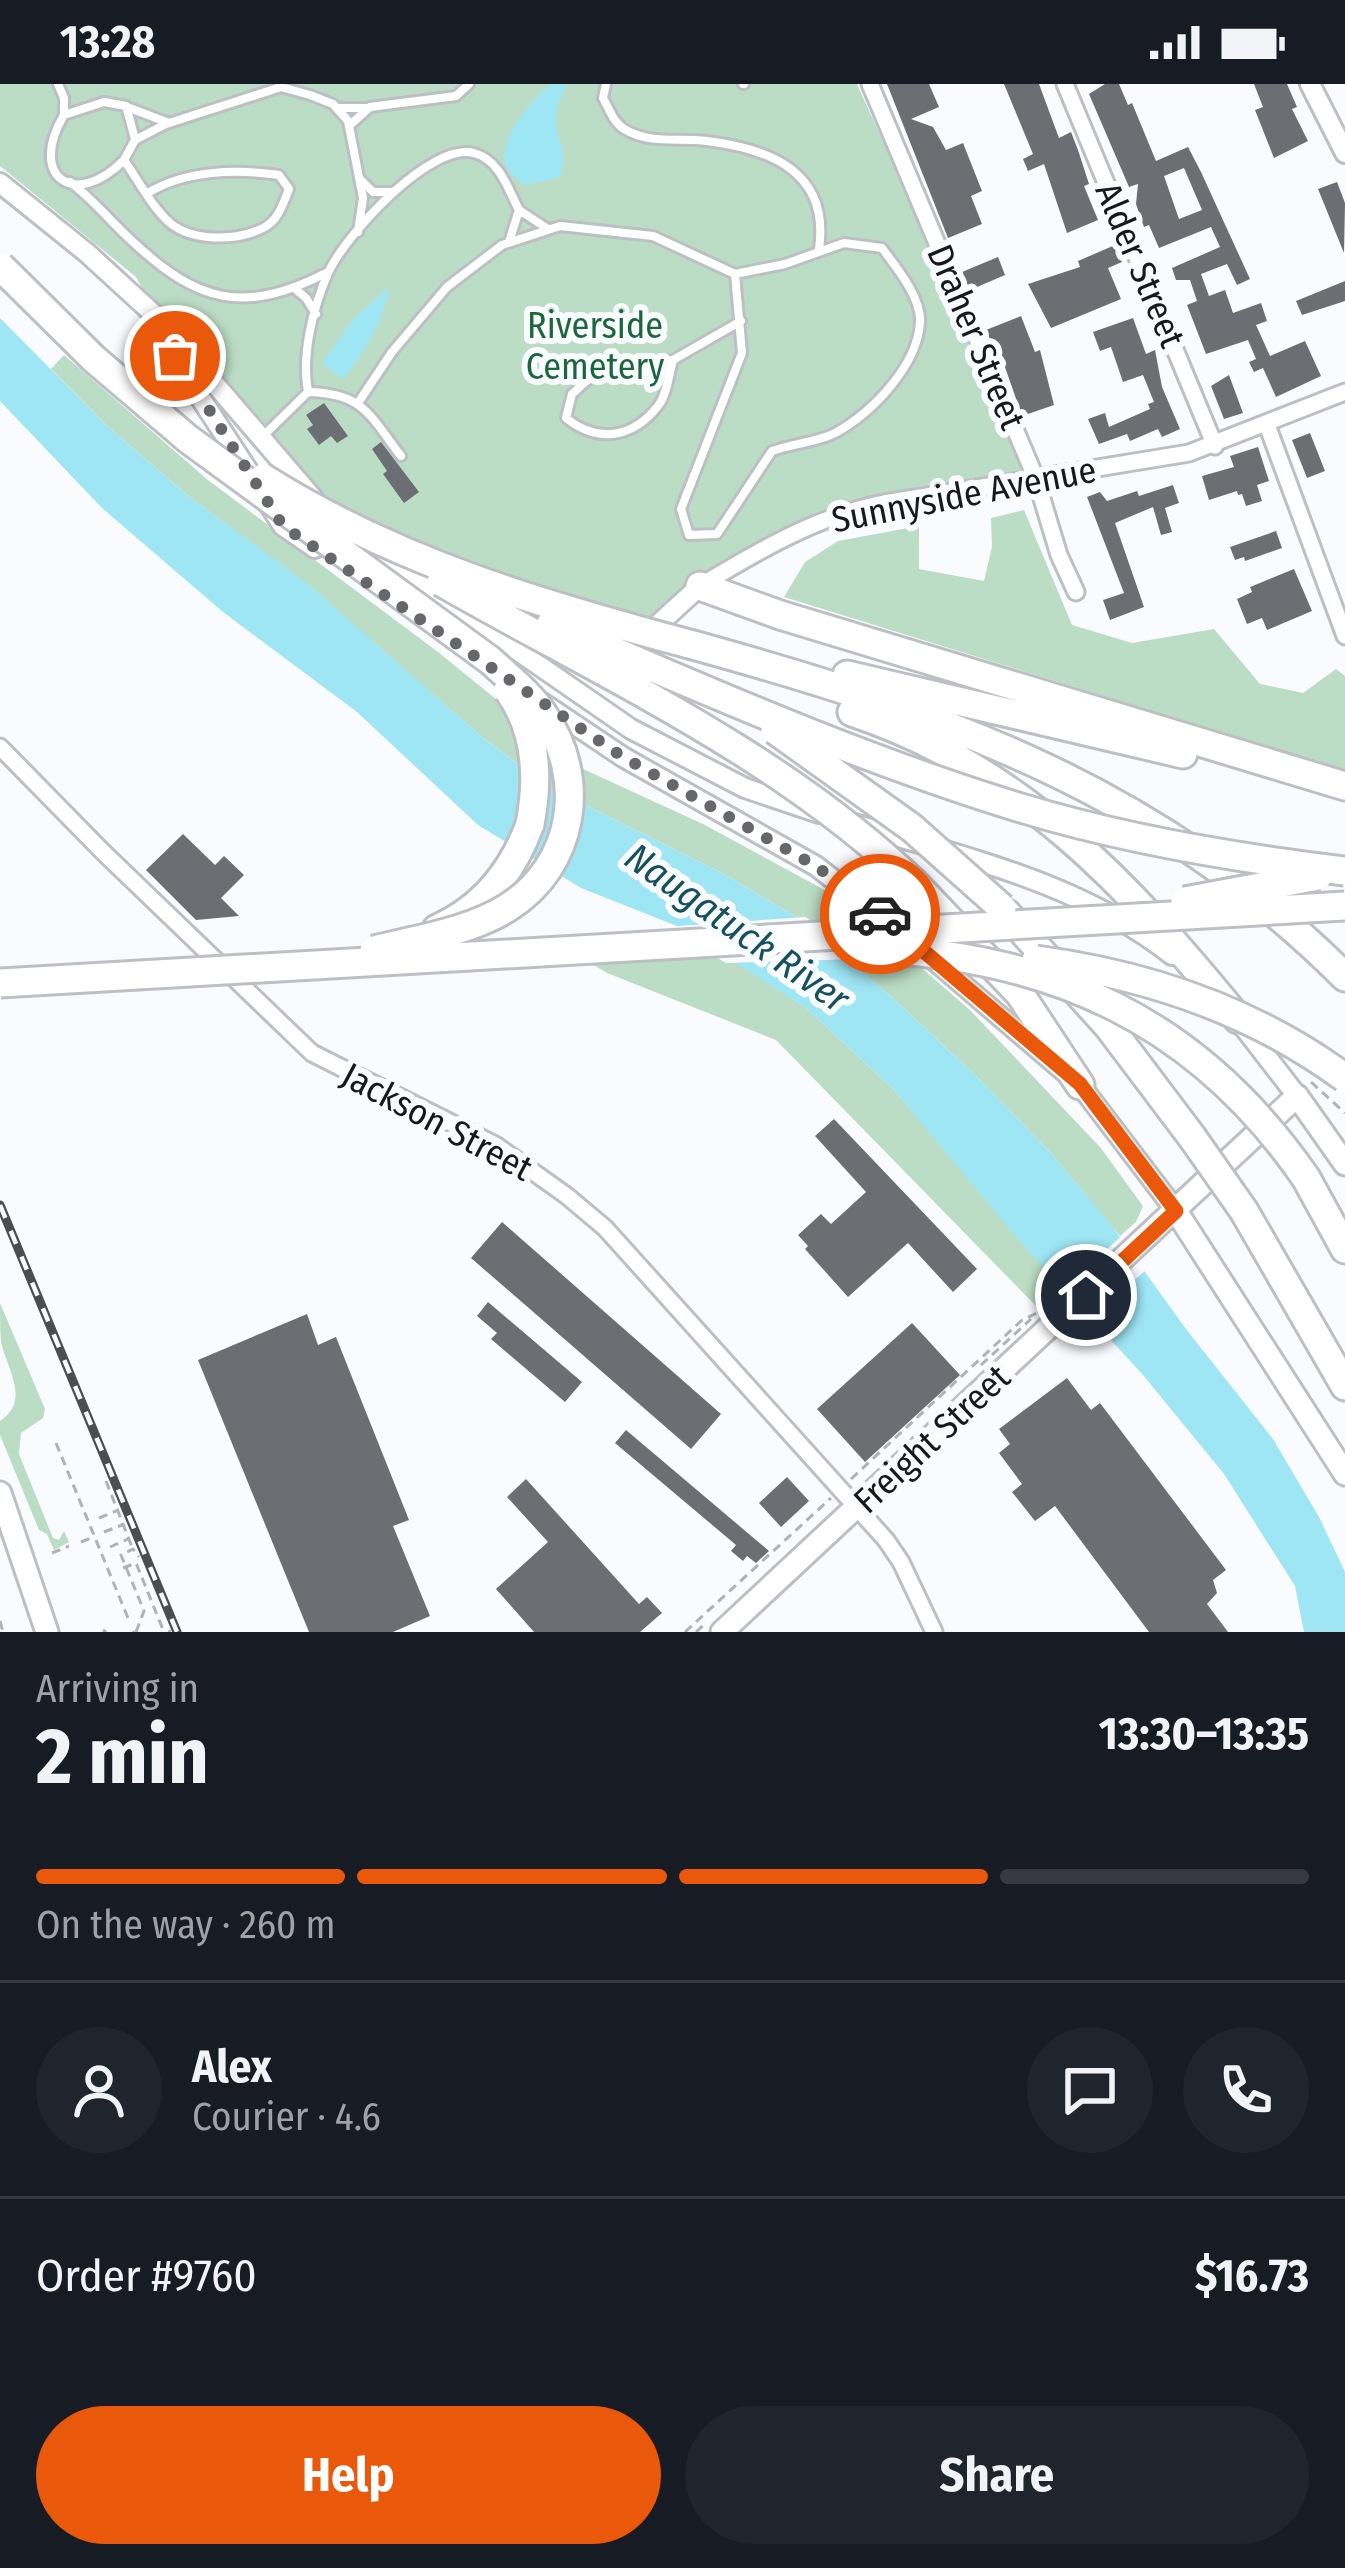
<!DOCTYPE html>
<html lang="en">
<head>
<meta charset="utf-8">
<style>
	:root { --surface:#171b24; --page:#20242c; --text:#f1f3f6; --muted:#9ea1a6; --line:#363941; --accent:#ea580c }
	body { margin:0; font-family:"Fira Sans Condensed",sans-serif; background:var(--page); color:var(--text); height:100vh; display:flex; flex-direction:column; font-size:45px; white-space:nowrap }
	* { box-sizing:border-box; margin:0 }
	p { font-size:39px; color:var(--muted) }
	.icon { flex:none; width:66px; height:66px; fill:none; stroke:currentColor; stroke-width:2; stroke-linecap:round; stroke-linejoin:round }
	.map { position:relative; height:1548px; overflow:hidden }
	.drawer { display:flex; flex-direction:column; background:var(--surface); flex:1 }
	.drawer>* { flex:none }
	.pin { position:absolute; display:grid; place-items:center; width:102px; height:102px; color:#fff; margin:-51px; border:6px solid #fff; border-radius:50%; box-shadow:0 3px 12px #0007 }
	.courier { position:absolute; display:grid; place-items:center; width:120px; height:120px; margin:-60px; border:9px solid #ea580c; border-radius:50%; background:#fff; color:#222; box-shadow:0 3px 15px #0007 }
	.head em { font-style:normal; font-weight:700 }
	.head div { display:flex; flex-direction:column-reverse }
	.head { display:flex; align-items:center; justify-content:space-between; height:204px; padding:0 36px }
	h1 { font-size:78px; font-weight:700; line-height:90px }
	.bar { display:grid; grid-template-columns:repeat(4,1fr); gap:18px 12px; align-content:center; height:144px; padding:0 36px }
	.bar i { height:15px; border-radius:9px; background:var(--line) }
	.bar .on { background:var(--accent) }
	.bar p { grid-column:span 4 }
	.line { display:flex; align-items:center; gap:30px; padding:0 36px; border-top:3px solid var(--line) }
	.line div { flex:1 }
	.round { display:grid; place-items:center; flex:none; width:126px; height:126px; border-radius:63px; background:var(--page) }
	.cta { display:flex; gap:24px; margin-top:auto; padding:24px 36px }
	.cta a { flex:1; height:138px; border-radius:72px; background:var(--accent); color:#fff; font-size:48px; font-weight:700; line-height:138px; text-align:center }
	.cta a+a { background:var(--page); color:var(--text) }
	.status { display:flex; justify-content:space-between; align-items:center; height:84px; padding:0 60px; background:var(--surface); direction:ltr }
	.status svg { height:33px; fill:currentColor }
	.map>svg:first-child { display:block }
</style>
</head>
<body>
<div class="status"><b>13:28</b><svg viewBox="0 0 49 12"><path d="M0 12V9h3v3zM5 12V6h3v6zM10 12V3h3v9zM15 12V0h3v12zM26 1h20v11H26zM47 4h2v5h-2z"/></svg></div>
<div class="map">
<svg width="1345" height="1548" viewBox="0 0 1345 1548">
	<rect width="100%" height="100%" fill="#f9fbfe"/>
	<path fill="#bcddc5" d="M0,0H857L1036,395L901,417L781,457L664,532L616,533L547,521L302,411L159,235L136,193L0,82Z
		M64,271L208,396L438,568L581,684L703,740L843,816L970,926L1100,1063L1143,1122L1136,1138L1120,1152L1050,1068L978,994L893,914L798,834L724,790L549,703L483,654L303,497L187,411L106,341L51,285Z
		M1024,426L1072,541L1132,559L1214,545L1260,600L1303,609L1336,585L1345,592V687L784,513L805,478L838,457L919,442V485L984,497L992,463L991,434Z
		M565,864L724,869L806,924L893,1005L1063,1203L1036,1222L776,956L607,889Z
		M0,1219L45,1325L43,1334L21,1349L19,1370L53,1454L59,1456L64,1447L69,1458L54,1466L47,1450L39,1446L0,1351V1337C31,1317 7,1285 1,1258C0,1246 0,1232 0,1219Z"/>
	<path fill="#9fe6f5" d="M551,0H567C562,11 555,26 556,38C558,60 571,72 558,94L525,101C517,95 509,90 505,81C497,56 533,14 551,0Z
		M390,202C382,240 367,264 343,295L322,280L353,235Z
		M0,234L106,341L187,411L308,500L483,654L549,703L724,790L798,834L893,914L978,994L1050,1068L1109,1138L1186,1245L1273,1355L1319,1433L1345,1488V1548H1304L1295,1502L1224,1390L1143,1291L1017,1154L893,1005L806,924L682,844L581,804L478,741L357,628L223,528L102,424L0,317Z"/>
	<path fill="#f9fbfe" d="M806,833L854,875L726,879L664,843Z
		M1125,1149L1149,1183L1087,1238L1059,1208Z"/>
	<path fill="#6b6e73" fill-rule="evenodd" d="M887,0H929L939,23L911,35L933,43L946,66L963,59L982,107L971,112L982,140L948,154Z
		M1004,0H1039L1059,54L1071,48L1078,66L1089,100L1084,102L1098,136L1067,149L1044,80L1028,87L1023,75L1033,70Z
		M1105,0H1119L1128,21L1132,19L1156,77L1188,63L1201,88L1250,195L1237,201L1227,180L1201,190L1209,212L1225,206L1233,229L1261,219L1267,237L1256,241L1270,272L1305,257L1321,292L1276,313L1263,284L1254,288L1249,278L1256,275L1248,256L1206,270L1187,221L1197,217L1190,196H1176L1172,184L1220,163L1211,143L1159,164L1149,141L1144,143L1136,120L1138,100L1129,103L1089,10ZM1184,84L1202,126L1179,135L1164,92Z
		M1254,0H1287L1297,23L1292,25L1308,57L1274,74L1255,26L1263,23Z
		M1337,98L1345,119L1344,169L1318,105Z
		M1115,161L1122,178L1108,184L1121,215L1051,244L1028,200L1080,183L1078,177Z
		M998,173L1005,191L970,206L962,188Z
		M1345,197V217L1302,231L1296,217Z
		M1021,232L1035,268L1040,266L1054,321L1022,332L998,263L994,265L986,246Z
		M1133,234L1146,270L1155,266L1162,303L1180,345L1162,353L1158,345L1130,357L1127,350L1099,360L1088,335L1105,329L1109,343L1150,325L1148,320L1154,318L1143,291L1123,298L1111,263L1100,267L1093,248Z
		M1229,291L1243,329L1224,335L1211,302Z
		M324,319L348,352L337,359L331,352L319,361L307,345L313,341L306,331Z
		M1310,349L1325,387L1307,394L1292,356Z
		M381,358L419,408L404,419L383,390L387,387L372,365Z
		M1258,363L1269,397L1257,401L1262,417L1246,422L1242,410L1238,411L1237,407L1209,416L1202,392L1234,383L1230,372Z
		M1173,401L1179,419L1165,424L1172,448L1161,451L1153,423L1115,439L1144,523L1110,536L1103,516L1124,509L1087,413L1100,408L1107,417L1137,407L1139,412Z
		M1276,447L1282,464L1245,477L1244,473L1235,476L1230,463Z
		M1294,485L1312,527L1267,546L1262,534L1247,540L1237,515L1252,508L1250,503Z
		M183,750L215,781L224,772L244,791L221,814L239,832L196,836L146,786Z
		M834,1035L977,1185L953,1208L908,1159L848,1213L805,1165L808,1162L798,1151L821,1130L831,1140L866,1108L815,1052Z
		M502,1138L721,1330L691,1365L471,1174Z
		M488,1218L582,1298L565,1318L491,1255L497,1249L477,1232Z
		M307,1230L318,1261L336,1253L409,1436L393,1442L430,1532L393,1548H309L198,1276Z
		M912,1239L960,1291L865,1378L817,1325Z
		M1067,1294L1091,1326L1100,1319L1226,1486L1213,1496L1217,1509L1207,1520L1228,1548H1149L1055,1422L1035,1437L1012,1408L1022,1400L999,1369L1010,1360L999,1345Z
		M626,1346L769,1467L756,1479L747,1472L743,1477L731,1467L736,1461L615,1359Z
		M787,1393L809,1417L781,1443L759,1419Z
		M526,1395L639,1520L647,1513L662,1529L640,1548H534L496,1505L548,1458L507,1413Z"/>
	<g fill="none" stroke-linecap="round" stroke-linejoin="round">
		<g stroke="#bcbfc4" stroke-width="14">
			<path id="service" d="M58,0L64,14V29
				M606,0L603,14C609,25 614,39 624,45C651,61 678,53 707,57C772,65 830,89 819,165
				M743,0H744
				M127,23L169,39
				M337,24H369
				M350,41L370,23L456,12L469,0
				M124,76C75,126 27,93 64,31L104,18L126,22L135,55
				M361,96L373,108H394
				M70,98C94,116 110,137 132,157C198,219 245,231 328,188
				M148,109C185,86 236,85 279,91L289,105C283,120 278,137 263,144C237,157 193,158 170,139C152,123 138,96 124,76L135,56L166,40L281,3L310,11L333,20L348,37L363,114L358,148
				M519,126L548,145
				M294,204L306,214L316,230
				M673,276C669,290 667,311 658,322C632,355 597,359 566,334L572,310L594,290L635,278L673,276L741,237
				M308,308C301,271 313,224 328,189C345,152 429,58 474,69C500,76 508,105 519,126L509,158
				M358,319L392,268L447,203L502,161L560,142L653,152L735,190L785,180L844,159L882,164C896,183 922,214 920,239C917,282 872,329 835,349C818,358 791,360 772,367L717,450L689,451L681,425L742,269L735,190
				M262,353L308,308C364,309 370,332 401,372"/>
		</g>
		<g stroke="#bcbfc4" stroke-width="21">
			<path id="minor" d="M870,0L1036,395L1059,471L1076,508
				M1065,0L1215,362
				M1267,341L1345,552
				M700,502C758,467 817,432 884,419L1189,369L1345,308
				M0,663L104,769L312,969L497,1062L567,1112L605,1144L886,1456L901,1478L934,1548"/>
		</g>
		<g stroke="#bcbfc4" stroke-width="24">
			<path id="tertiary" d="M1310,0L1345,69
				M0,99L87,169L159,235L313,414
				M156,246L256,399
				M270,422L283,442L315,464
				M359,457L631,645L745,704L819,729
				M642,555L700,502
				M541,618L623,673L816,782L901,848
				M851,739C962,773 1079,798 1172,871
				M927,870L1080,1001L1176,1127
				M1239,937L1297,1012"/>
		</g>
		<g stroke="#bcbfc4" stroke-width="27">
			<path id="secondary" d="M1176,1127L1345,1390
				M0,1409L47,1548
				M722,1548L1297,1012L1345,1080"/>
		</g>
		<g stroke="#bcbfc4" stroke-width="33">
			<path id="motorway" d="M700,502L780,531L1345,702
				M693,561C946,631 1155,704 1345,893
				M847,591L1183,670
				M852,628C1021,684 1128,800 1238,935
				M915,800L1020,910L1080,1001
				M1007,830L1109,943L1192,1053
				M437,845C484,824 513,787 530,740
				M1306,1094L1345,1165
				M1244,1127L1345,1302"/>
		</g>
		<path stroke="#b0b2b4" stroke-width="3" stroke-dasharray="9 6" stroke-linecap="butt" d="M1311,998L1345,1029
			M981,1281L1031,1235
			M56,1359L128,1534
			M851,1395L1021,1237L1041,1227
			M106,1397L132,1463
			M99,1434L116,1427
			M104,1448L122,1441
			M81,1458L93,1453
			M110,1463L128,1455
			M52,1469L69,1462
			M123,1484L136,1479L164,1548
			M0,1537L3,1548
			M103,1546L106,1548
			M169,1546L170,1548
			M133,1547L134,1548
			M136,1548L144,1527L121,1471L133,1465L139,1473
			M685,1548L831,1414
			M696,1548L707,1538"/>
		<use href="#service" stroke="#fff" stroke-width="8"/>
		<use href="#minor" stroke="#fff" stroke-width="15"/>
		<use href="#tertiary" stroke="#fff" stroke-width="18"/>
		<use href="#secondary" stroke="#fff" stroke-width="21"/>
		<use href="#motorway" stroke="#fff" stroke-width="27"/>
		<g stroke="#4c4d4f" stroke-width="9">
			<path id="rail" d="M0,1121L177,1548"/>
		</g>
		<use href="#rail" stroke="#f9fbfe" stroke-width="4.5" stroke-dasharray="14" stroke-linecap="butt"/>
		<g stroke="#bcbfc4" stroke-width="33" stroke-linecap="butt">
			<path id="motorway-bridge" d="M0,182L94,275L188,355L491,577C509,594 529,609 543,630C588,694 575,782 507,824C468,848 418,855 374,866
				M263,394C396,478 543,521 693,561
				M441,498C604,591 778,669 915,800
				M551,540C705,606 860,675 1021,724C1127,756 1235,774 1345,787
				M508,606C537,646 539,694 530,740
				M775,646L912,744L1002,824
				M1185,817L1318,792
				M863,864C1052,871 1197,936 1306,1094
				M1036,876C1148,891 1254,927 1345,994
				M0,899L1345,822
				M1192,1053L1244,1127"/>
		</g>
		<use href="#motorway-bridge" stroke="#fff" stroke-width="27"/>
	</g>
	<g fill="none" stroke-linecap="round" stroke-linejoin="round">
		<path stroke="#66676a" stroke-width="12" stroke-dasharray="0 21.6" d="M175,272L283,442L623,673L816,782L880,830"/>
		<path stroke="#ea580c" stroke-width="15" d="M880,830L1080,1000L1176,1127L1086,1211"/>
	</g>
	<g text-anchor="middle" dominant-baseline="central" stroke-width="12" stroke-linejoin="round" paint-order="stroke">
		<g font-size="36" fill="#17181a" stroke="#f9fbfe">
			<text transform="translate(1140 181) rotate(67)">Alder Street</text>
			<text transform="translate(976 253) rotate(67)">Draher Street</text>
			<text transform="translate(964 411) rotate(-11)">Sunnyside Avenue</text>
			<text transform="translate(437 1038) rotate(28)">Jackson Street</text>
			<text transform="translate(932 1355) rotate(-43)">Freight Street</text>
		</g>
		<g font-size="36" fill="#1a673b" stroke="#f9fbfe">
			<text x="595" y="242">Riverside<tspan x="595" dy="41">Cemetery</tspan></text>
		</g>
		<g font-size="39" font-style="italic" fill="#14515c" stroke="#f9fbfe">
			<text transform="translate(737 844) rotate(35)">Naugatuck River</text>
		</g>
	</g>
</svg>
<div class="pin" style="left:175px;top:272px;background:#ea580c"><svg class="icon" aria-label="bag" viewBox="0 0 24 24"><path d="M5 8h14l-1 12H6zM9 8a3 3 0 0 1 6 0"/></svg></div>
<div class="pin" style="left:1086px;top:1211px;background:#1f2937"><svg class="icon" aria-label="home" viewBox="0 0 24 24"><path d="M3 11l9-7 9 7M6 9v11h12V9"/></svg></div>
<div class="courier" style="left:880px;top:830px"><svg class="icon" aria-label="car" viewBox="0 0 24 24"><path d="M5 17H2v-5l4-1 3-4h7l3 4 3 1v5h-3M9 17h6M6 11h13"/><circle cx="7" cy="17" r="2"/><circle cx="17" cy="17" r="2"/></svg></div>
</div>
<section class="drawer">
<div class="head"><div><h1>2 min</h1><p>Arriving in</p></div><em>13:30–13:35</em></div>
<div class="bar"><i class="on"></i><i class="on"></i><i class="on"></i><i></i><p>On the way · 260 m</p></div>
<div class="line" style="height:216px"><a class="round"><svg class="icon" aria-label="person" viewBox="0 0 24 24"><circle cx="12" cy="8" r="4"/><path d="M4 21q1-7 8-7t8 7"/></svg></a><div><b>Alex</b><p>Courier · 4.6</p></div><a class="round"><svg class="icon" aria-label="chat" viewBox="0 0 24 24"><path d="M4 5h16v11H9l-5 4z"/></svg></a><a class="round"><svg class="icon" aria-label="phone" viewBox="0 0 24 24"><path d="M5 4h4l2 5-3 2q2 4 5 5l2-3 5 2v4C11 20 4 13 5 4z"/></svg></a></div>
<div class="line" style="height:156px"><div>Order #9760</div><b>$16.73</b></div>
<div class="cta"><a>Help</a><a>Share</a></div>
</section>
</body>
</html>
